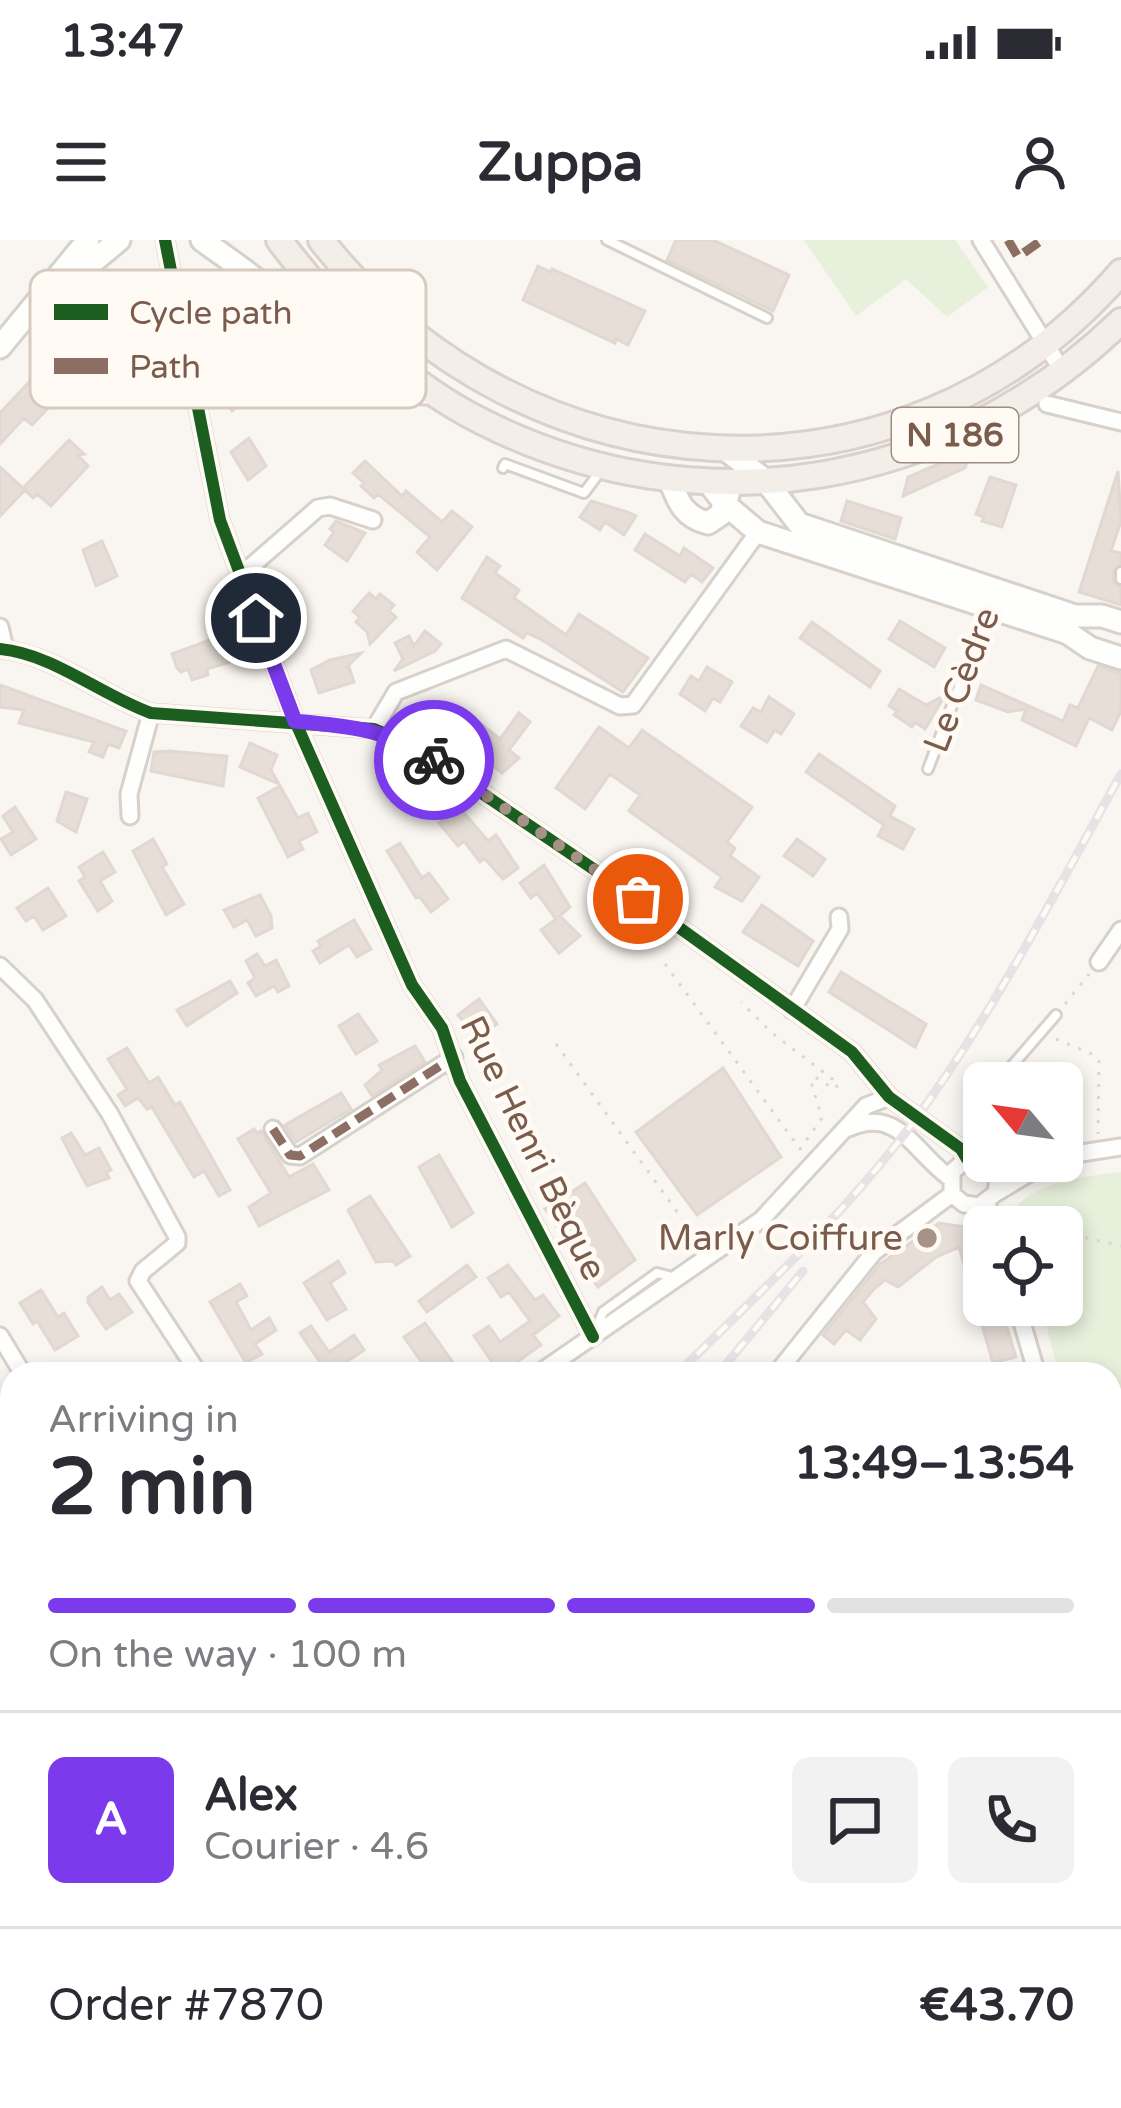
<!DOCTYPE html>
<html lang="en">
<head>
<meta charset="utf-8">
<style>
	:root { --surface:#fff; --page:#f2f2f3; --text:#2b2b33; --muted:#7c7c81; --line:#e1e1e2; --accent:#7c3aed }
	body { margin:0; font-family:"Varela Round",sans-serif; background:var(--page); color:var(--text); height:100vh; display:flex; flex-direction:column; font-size:45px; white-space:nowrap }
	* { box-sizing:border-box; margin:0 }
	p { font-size:39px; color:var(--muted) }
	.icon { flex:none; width:66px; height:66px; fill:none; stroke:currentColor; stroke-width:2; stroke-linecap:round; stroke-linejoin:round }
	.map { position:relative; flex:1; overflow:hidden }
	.panel { position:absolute; left:0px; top:1122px; width:1122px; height:747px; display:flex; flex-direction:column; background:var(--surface); border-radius:36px 36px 0 0; box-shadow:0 6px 18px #0003 }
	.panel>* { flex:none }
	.needle { width:78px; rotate:299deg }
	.controls { position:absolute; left:963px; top:822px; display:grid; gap:24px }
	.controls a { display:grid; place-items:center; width:120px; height:120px; border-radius:18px; background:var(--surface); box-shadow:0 6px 18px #0003; font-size:60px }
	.pin { position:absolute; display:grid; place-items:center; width:102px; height:102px; color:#fff; margin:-51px; border:6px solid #fff; border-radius:50%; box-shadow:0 3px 12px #0007 }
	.courier { position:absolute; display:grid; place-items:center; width:120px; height:120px; margin:-60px; border:9px solid #7c3aed; border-radius:50%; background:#fff; color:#222; box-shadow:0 3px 15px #0007 }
	.headline em { font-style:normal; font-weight:700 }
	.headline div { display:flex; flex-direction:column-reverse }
	.headline { display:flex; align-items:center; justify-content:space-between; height:204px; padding:0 48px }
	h1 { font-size:78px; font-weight:700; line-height:90px }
	.bar { display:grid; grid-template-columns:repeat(4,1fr); gap:18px 12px; align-content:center; height:144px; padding:0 48px }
	.bar i { height:15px; border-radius:9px; background:var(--line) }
	.bar .active { background:var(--accent) }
	.bar p { grid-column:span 4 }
	.line { display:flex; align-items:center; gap:30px; padding:0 48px; border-top:3px solid var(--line) }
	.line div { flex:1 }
	.round { display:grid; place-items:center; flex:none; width:126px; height:126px; border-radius:18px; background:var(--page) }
	.status { display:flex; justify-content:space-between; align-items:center; height:84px; padding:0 60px; background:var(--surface); direction:ltr }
	.status svg { height:33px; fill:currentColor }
	header { display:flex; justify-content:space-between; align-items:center; height:156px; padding:0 48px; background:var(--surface); font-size:54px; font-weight:700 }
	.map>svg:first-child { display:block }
</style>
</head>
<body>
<div class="status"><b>13:47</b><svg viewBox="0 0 49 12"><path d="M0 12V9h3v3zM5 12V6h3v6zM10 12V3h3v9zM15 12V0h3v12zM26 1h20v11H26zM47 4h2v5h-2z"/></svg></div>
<header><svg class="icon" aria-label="menu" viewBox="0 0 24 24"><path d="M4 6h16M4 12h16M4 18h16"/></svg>Zuppa<svg class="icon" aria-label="person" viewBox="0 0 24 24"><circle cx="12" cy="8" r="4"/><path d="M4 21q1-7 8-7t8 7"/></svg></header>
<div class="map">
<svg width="1121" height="1868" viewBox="0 0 1121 1868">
	<rect width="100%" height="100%" fill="#f9f5f0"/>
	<path fill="#e7f0db" d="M804,0H955L988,47L947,77L906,39L856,76Z
		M1121,932V1366L1110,1330V1134H1059L1041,1065H1062V987H1021L1016,967C1038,941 1088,936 1121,932Z"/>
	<path fill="#e6ded7" stroke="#e2d8d2" stroke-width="3" d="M676,0H713L789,35L773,71L667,20Z
		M538,26L551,32L552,29L645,71L628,105L616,99L615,103L523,60Z
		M233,109L249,128L243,133L256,151L232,171L218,154L227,147L212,128Z
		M52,118L75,140L32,185L24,178L0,204V173Z
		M249,198L266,226L248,240L231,212Z
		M69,200L84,214L78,215L88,226L51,266L37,254L33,258L25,250L0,276V227L23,248Z
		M971,210L965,228L903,256L908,237Z
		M365,221L402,256L406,251L442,282L452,271L472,287L437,330L417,312L430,297L378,254L374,258L361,246L364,243L353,233Z
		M1118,231L1121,281L1111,311L1121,313V324L1113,332V342L1121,347V365L1079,352Z
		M990,237L1016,245L1002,287L982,281L984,277L976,274Z
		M591,261L627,272L636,276L624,295L605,282L600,290L580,277Z
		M847,261L901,278L895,299L841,281Z
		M336,281L365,293L347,321L325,305L334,292L330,289Z
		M645,294L680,316L684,308L713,328L702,342L691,334L685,342L635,310Z
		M102,301L117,336L96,346L83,310Z
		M487,317L500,326L495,333L519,350L514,358L566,395L579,374L648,418L623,452L542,400L527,393L523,398L462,358Z
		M369,353L376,359L380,354L394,365L389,371L396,377L370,404L367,392L356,382L360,377L353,371Z
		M229,380L234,394L228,395L236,420L207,429L208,435L192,440L188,429L181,432L177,428L172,414L215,398L211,385Z
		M900,381L945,408L934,427L889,399Z
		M812,382L880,431L870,447L800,398Z
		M425,391L441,404L435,411L394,431L403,419L395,403L409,396L414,406Z
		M361,413L346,428L349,427L354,442L319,453L311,430L330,420Z
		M1098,426L1121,433V471L1112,490L1089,478L1076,506L1022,480L1026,469L1008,472L976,460L981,445L1063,481L1070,465L1078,468Z
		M707,427L732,442L720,462L713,458L705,471L680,454L691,436L699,441Z
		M0,445L126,491L119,508L108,504L103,517L89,512L94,502L19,483L24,470L0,467Z
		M899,449L926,465L945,455L925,489L915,482L912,487L894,475L897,471L889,466Z
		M769,457L794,474L781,494L775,490L767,502L741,486L753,468L761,472Z
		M519,473L530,482L509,510L519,518L502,533L457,497L472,477L500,499Z
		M599,487L629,508L642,490L752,567L727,602L735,608L730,616L759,637L742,661L715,647L722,637L629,571L640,555L610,534L585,569L556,548Z
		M250,503L277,515L271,530L279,544L240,527Z
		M169,511L227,516L223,546L151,531L154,512Z
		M819,514L895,566L890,576L914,589L903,609L878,596L884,585L806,532Z
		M280,546L298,578L308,573L317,592L299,601L303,609L288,617L258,558Z
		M66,552L87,559L76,592L57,581Z
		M15,567L36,599L11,615L1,599L13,592L3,576Z
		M459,567L488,601L496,595L518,628L503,639L484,618L480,622L464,601L458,606L439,583Z
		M153,599L167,624L162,627L184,664L166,675L133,611Z
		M797,599L825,619L813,636L784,616Z
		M400,603L422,638L429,633L448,659L431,672L419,656L416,658L387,611Z
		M103,612L115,632L100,641L112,661L98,671L79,641L85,637L79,627Z
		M544,625L570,667L560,676L580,696L559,713L541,690L556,679L537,653L531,658L520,643Z
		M48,648L66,676L43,690L34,676L26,681L17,668Z
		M260,655L271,676L272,688L256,696L247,680L234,687L224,670Z
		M762,665L813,701L798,726L743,692Z
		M354,680L371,709L357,717L349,705L320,723L313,711L321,706L318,701Z
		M257,714L265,726L276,720L289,746L278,752L274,746L256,756L248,743L255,738L246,721Z
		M841,732L926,784L915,807L829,752Z
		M230,741L237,753L187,786L177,770Z
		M479,759L497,784L478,798L458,775Z
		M358,774L377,801L356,814L339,786Z
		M415,806L425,822L372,856L365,845L382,830L379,825Z
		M127,808L149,843L158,837L175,865L180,862L230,950L219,956L204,931L194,937L152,867L147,869L138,858L125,866L118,855L127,849L108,819Z
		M723,828L781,917L697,975L636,892Z
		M341,853L351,869L296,902L285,885Z
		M254,889L257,893L261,891L289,937L313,924L329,950L259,986L249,967L271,953L238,899Z
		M71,893L85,915L99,908L111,930L106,932L109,938L87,946L62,898Z
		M439,915L473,973L452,987L419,927Z
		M585,943L635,1020L598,1047L545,969Z
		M370,956L410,1016L396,1025L393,1021L376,1022L348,970Z
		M939,983L964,987L981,1001L984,1065H1000L1016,1117L993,1123L959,1007L936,1017L898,1047L885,1040L874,1049L863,1062L876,1079L860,1100L846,1090L834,1104L823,1095L880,1024Z
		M338,1021L345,1033L330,1043L346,1069L327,1080L304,1043Z
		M467,1025L476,1037L427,1072L419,1061Z
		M508,1025L535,1060L543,1055L559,1076L533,1095L541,1105L500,1134H476L492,1122L474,1096L489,1086L500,1102L530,1081L509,1052L501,1057L488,1038Z
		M240,1044L247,1056L236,1062L251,1090L269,1078L276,1090L255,1104L262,1114L246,1123L210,1062Z
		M102,1047L110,1060L119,1054L132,1072L106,1089L88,1062V1057Z
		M41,1050L58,1077L64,1073L78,1096L55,1110L37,1081L33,1084L20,1063Z
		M425,1083L461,1134H406L422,1123L404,1097Z
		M311,1086L329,1112L354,1095L364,1110L328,1134L300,1093Z"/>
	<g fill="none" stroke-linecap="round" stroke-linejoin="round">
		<g stroke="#d7d1cb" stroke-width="14">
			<path id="service" d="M607,0L767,78
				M503,228L505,224L584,253L602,229
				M1121,332V339
				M928,529L989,368
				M997,843L1056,775
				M975,918L972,878L984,862
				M597,1087L603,1072L657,1033L672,1037
				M0,1736L12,1745
				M863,1857L873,1868"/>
		</g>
		<g stroke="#d7d1cb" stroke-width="21">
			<path id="minor" d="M165,0L220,280L295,481L412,745L442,788L460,841L593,1097
				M981,0L1063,132
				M1047,164L1121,182
				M240,336L318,268L330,266L373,280
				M0,387L5,409
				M0,409C53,414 101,455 151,473L374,489L411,505L670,681L852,812L889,857L961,909L967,919
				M374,489L396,452L506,409L620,466L633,465L758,292
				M130,576L129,554L151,473
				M1099,722L1121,690
				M0,726L35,760L110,874L177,997V1003L143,1031L138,1041L199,1134
				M792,770L840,689L839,677
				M849,888C898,866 914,912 950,938
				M273,889L290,915L300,916L454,817
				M1062,916L1121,907
				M984,920L967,919L952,932V954L964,964L979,966L996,953L998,937L986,921
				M989,923L1033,929
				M996,953L1050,921
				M987,963L994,987
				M1017,1065L1037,1134
				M0,1096L23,1134
				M538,1134L761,980L866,866L889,857
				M776,1134L874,1012L952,954
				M1110,1375L1121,1405
				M1110,1781L1121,1775
				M1045,1857L1056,1868
				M67,1868L76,1857
				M138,1868L148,1857"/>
		</g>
		<g stroke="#d7d1cb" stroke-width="27">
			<path id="tertiary" d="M202,0C225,17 250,33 271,52C321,97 362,156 436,153
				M66,44L119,0
				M0,107L88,0
				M726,210L765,240L799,284L1075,376H1102L1121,382
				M669,238C678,261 683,277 708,283L720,275L728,255
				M708,242L726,265L758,292L1068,393L1090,408L1121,418
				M1016,1857L1022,1868"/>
		</g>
		<g stroke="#d9d2cb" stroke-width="27">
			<path id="secondary" d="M0,1561L12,1563
				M1110,1840L1121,1841
				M555,1857L568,1868
				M934,1868L969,1857"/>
		</g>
		<g stroke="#dad1cc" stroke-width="30">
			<path id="primary" d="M279,0C332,70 401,141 481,181C697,291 948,249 1121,81
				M321,0C523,258 901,286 1121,32"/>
		</g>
		<path stroke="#dcd5d0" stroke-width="3" stroke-dasharray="3 9" stroke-linecap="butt" d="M665,724L800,909L822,878L811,842L815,837L834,849L839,844L772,793L741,762
			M1065,764L1089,734
			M1056,799L1092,814L1099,821L1098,894
			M556,804L699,1002
			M1062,992L1121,1006"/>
		<use href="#service" stroke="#fefefd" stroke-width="8"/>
		<use href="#minor" stroke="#fefefd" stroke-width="15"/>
		<use href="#tertiary" stroke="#fefefd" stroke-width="21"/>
		<use href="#secondary" stroke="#fefefd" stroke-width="21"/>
		<use href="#primary" stroke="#f3eee8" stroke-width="24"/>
		<g stroke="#e6e3e7" stroke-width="9">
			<path id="rail" d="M677,1134C757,1055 841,978 909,888C991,778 1055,653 1121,534
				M718,1134L803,1031
				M94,1868L103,1857"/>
		</g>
		<use href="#rail" stroke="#fffaf3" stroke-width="4.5" stroke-dasharray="14" stroke-linecap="butt"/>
		<path stroke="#8d6e63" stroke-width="9" stroke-dasharray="18 9" stroke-linecap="butt" d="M1008,0L1018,17L1042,0
			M273,889L290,915L300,916L454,817"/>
		<g stroke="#fffaf3" stroke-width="20">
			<path id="cycleway" d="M165,0L220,280L295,481L412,745L442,788L460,841L593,1097
				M0,409C53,414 101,455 151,473L374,489L411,505L670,681L852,812L889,857L961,909L967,919"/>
		</g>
		<use href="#cycleway" stroke="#1b5e20" stroke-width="12"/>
	</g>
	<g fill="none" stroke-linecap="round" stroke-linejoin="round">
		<path stroke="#a69286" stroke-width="12" stroke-dasharray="0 21.6" d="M434,520L638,659"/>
		<path stroke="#7c3aed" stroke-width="15" d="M256,378L295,481C350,487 386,488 434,520"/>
	</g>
	<circle fill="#a69286" stroke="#fffaf3" stroke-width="4.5" cx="927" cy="998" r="12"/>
	<g text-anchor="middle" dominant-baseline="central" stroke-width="10" stroke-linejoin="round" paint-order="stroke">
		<rect fill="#fffaf3" stroke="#a28b7f" stroke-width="3" x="892" y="168" width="126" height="54" rx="9"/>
		<g font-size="33" font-weight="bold" fill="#7a5c4d">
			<text x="955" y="195">N 186</text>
		</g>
		<g font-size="36" fill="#7a5c4d" stroke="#fffaf3">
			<text transform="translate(962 440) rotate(-69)">Le Cèdre</text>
			<text transform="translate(533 908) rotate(64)">Rue Henri Bèque</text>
		</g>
		<g font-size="36" fill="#7a5c4d" stroke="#fffaf3" text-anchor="end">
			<text x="903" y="998">Marly Coiffure</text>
		</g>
	</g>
	<rect x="30" y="30" width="396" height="138" rx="18" fill="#fffaf3" stroke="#d7cbc1" stroke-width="3"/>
	<rect x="54" y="64" width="54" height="16" fill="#1b5e20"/>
	<rect x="54" y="118" width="54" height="16" fill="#8d6e63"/>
	<g font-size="33" fill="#7a5c4d">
		<text x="129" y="84">Cycle path</text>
		<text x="129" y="138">Path</text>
	</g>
</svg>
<div class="controls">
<a><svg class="needle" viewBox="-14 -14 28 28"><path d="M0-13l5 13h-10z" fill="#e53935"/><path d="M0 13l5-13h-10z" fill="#7c7c81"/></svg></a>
<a><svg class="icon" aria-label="locate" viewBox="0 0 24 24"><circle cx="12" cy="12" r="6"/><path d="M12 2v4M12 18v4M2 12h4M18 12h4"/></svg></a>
</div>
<div class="pin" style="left:638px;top:659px;background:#ea580c"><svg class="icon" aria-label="bag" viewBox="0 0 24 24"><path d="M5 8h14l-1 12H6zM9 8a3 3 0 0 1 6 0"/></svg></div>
<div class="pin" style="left:256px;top:378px;background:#1f2937"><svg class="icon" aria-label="home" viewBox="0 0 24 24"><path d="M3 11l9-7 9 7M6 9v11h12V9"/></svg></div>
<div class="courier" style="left:434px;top:520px"><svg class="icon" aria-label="bike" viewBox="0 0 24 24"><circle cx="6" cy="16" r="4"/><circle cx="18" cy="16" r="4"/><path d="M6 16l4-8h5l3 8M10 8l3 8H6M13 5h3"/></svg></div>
<section class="panel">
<div class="headline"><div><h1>2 min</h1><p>Arriving in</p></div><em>13:49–13:54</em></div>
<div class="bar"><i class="active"></i><i class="active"></i><i class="active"></i><i></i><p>On the way · 100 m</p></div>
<div class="line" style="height:216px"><b class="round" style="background:var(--accent);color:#fff">A</b><div><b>Alex</b><p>Courier · 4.6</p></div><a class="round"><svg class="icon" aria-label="chat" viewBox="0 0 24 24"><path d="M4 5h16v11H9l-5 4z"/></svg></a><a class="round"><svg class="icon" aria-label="phone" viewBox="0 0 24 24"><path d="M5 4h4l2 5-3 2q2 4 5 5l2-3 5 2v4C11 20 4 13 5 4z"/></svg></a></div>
<div class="line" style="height:156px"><div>Order #7870</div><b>€43.70</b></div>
</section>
</div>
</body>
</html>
